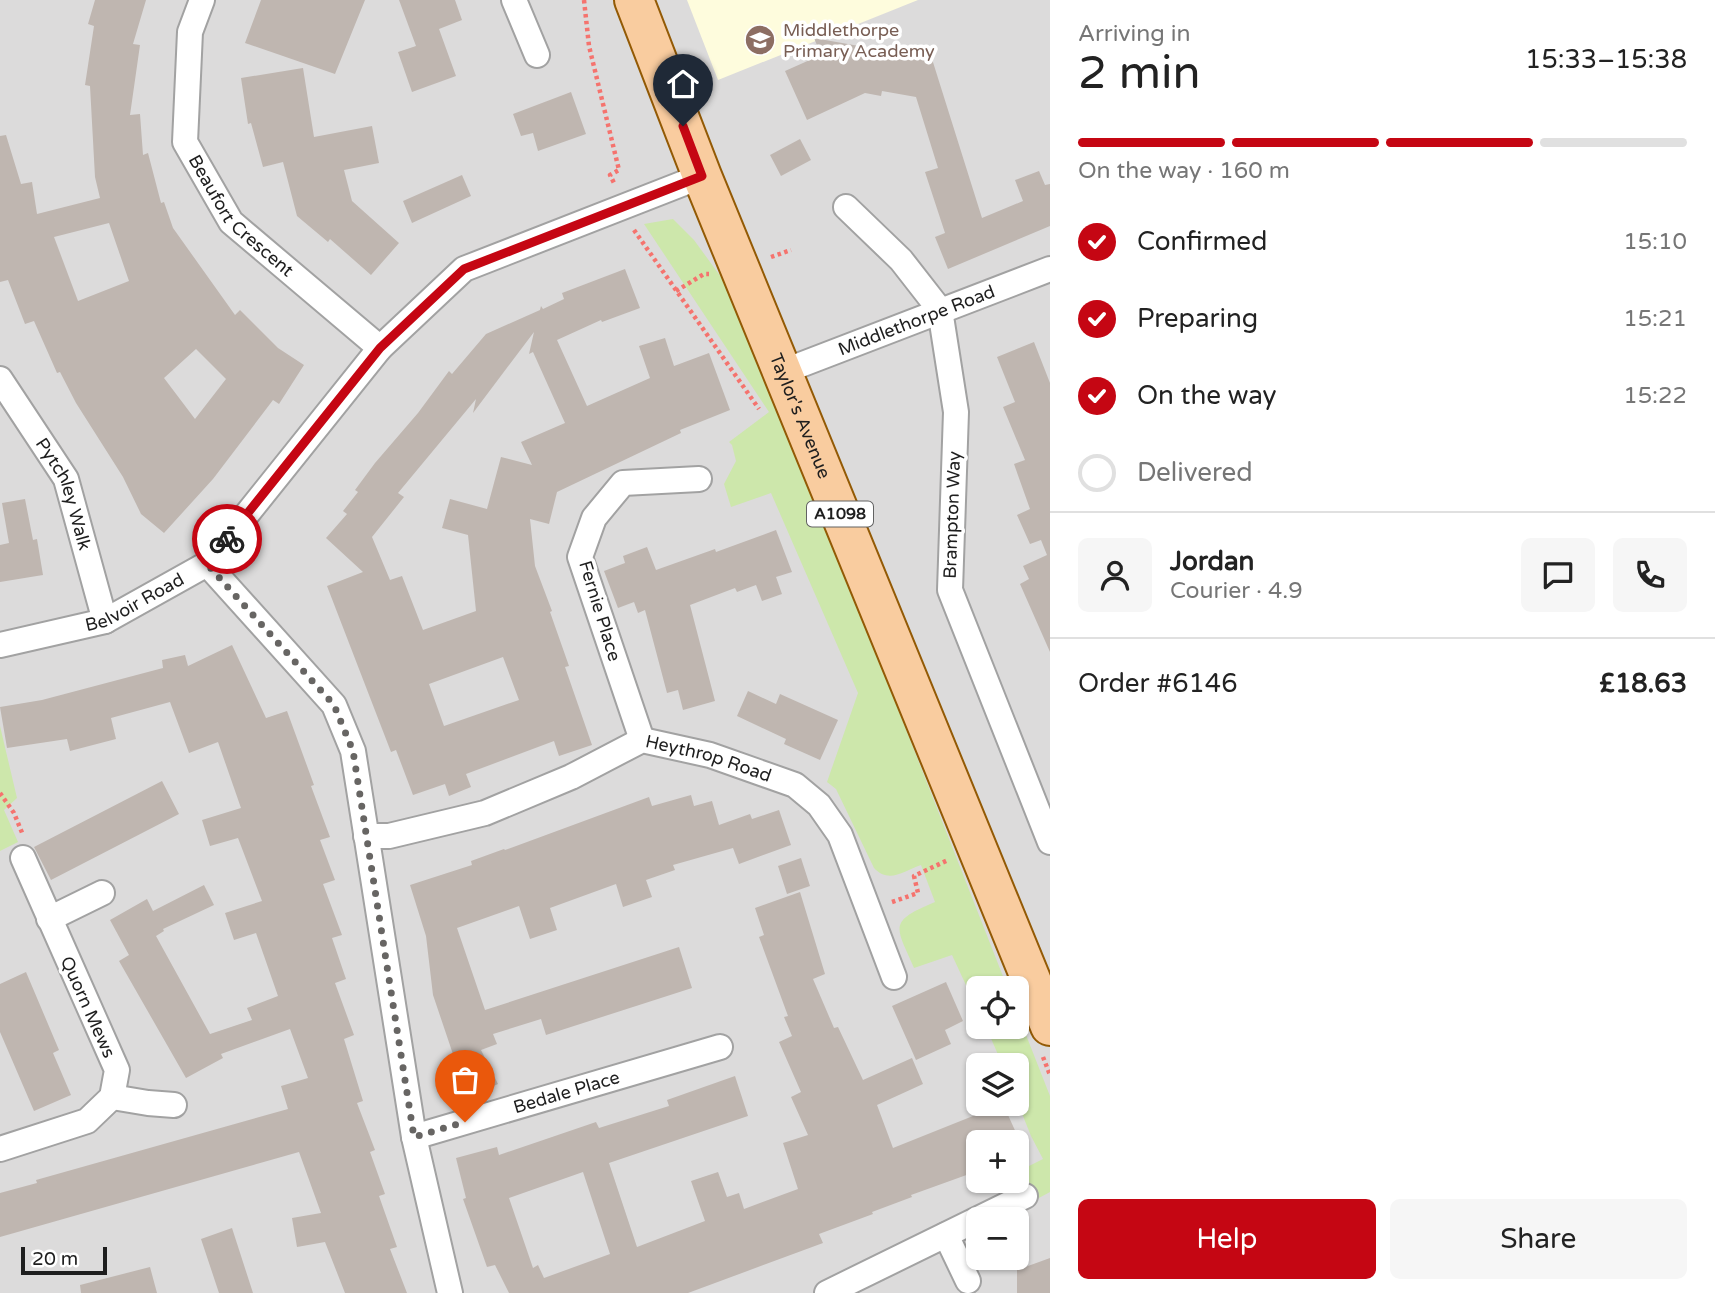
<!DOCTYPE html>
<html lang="en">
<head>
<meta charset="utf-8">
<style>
	:root { --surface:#fff; --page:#f6f6f6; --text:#222; --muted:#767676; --line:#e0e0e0; --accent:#c50613 }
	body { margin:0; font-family:"Varela Round",sans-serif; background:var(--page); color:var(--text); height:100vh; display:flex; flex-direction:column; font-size:26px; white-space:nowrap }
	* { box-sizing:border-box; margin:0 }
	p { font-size:23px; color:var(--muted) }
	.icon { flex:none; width:38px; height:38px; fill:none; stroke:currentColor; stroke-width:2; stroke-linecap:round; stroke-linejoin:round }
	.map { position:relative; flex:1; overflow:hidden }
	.drawer { display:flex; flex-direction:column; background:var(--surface); width:665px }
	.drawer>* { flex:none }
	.fabs { position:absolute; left:966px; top:976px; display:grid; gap:14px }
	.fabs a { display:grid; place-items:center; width:63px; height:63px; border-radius:10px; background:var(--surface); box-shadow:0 2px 5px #0004; font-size:35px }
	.scale { position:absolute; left:21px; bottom:18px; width:86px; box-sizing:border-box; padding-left:7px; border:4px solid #1e1e1e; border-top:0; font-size:19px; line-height:24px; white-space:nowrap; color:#1e1e1e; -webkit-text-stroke:5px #fff; paint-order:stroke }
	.pin { position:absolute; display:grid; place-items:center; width:60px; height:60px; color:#fff; margin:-72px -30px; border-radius:50% 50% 50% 0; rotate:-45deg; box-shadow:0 0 7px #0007 }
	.pin .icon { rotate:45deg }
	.courier { position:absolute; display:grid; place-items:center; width:70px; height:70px; margin:-35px; border:5px solid #c50613; border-radius:50%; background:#fff; color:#222; box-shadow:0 2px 9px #0007 }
	.summary em { font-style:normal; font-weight:600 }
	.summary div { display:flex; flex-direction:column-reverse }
	.summary { display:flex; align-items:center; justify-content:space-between; height:119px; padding:0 28px }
	h1 { font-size:46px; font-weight:600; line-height:52px }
	.bar { display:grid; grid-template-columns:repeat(4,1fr); gap:10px 7px; align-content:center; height:84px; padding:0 28px }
	.bar i { height:9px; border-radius:5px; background:var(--line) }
	.bar .current { background:var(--accent) }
	.bar p { grid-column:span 4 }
	.line { display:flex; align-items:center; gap:18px; padding:0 28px; border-top:2px solid var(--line) }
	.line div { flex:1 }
	.round { display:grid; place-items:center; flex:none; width:74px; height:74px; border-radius:10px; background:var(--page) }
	ol { padding:0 28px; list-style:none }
	li { display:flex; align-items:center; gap:21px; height:77px }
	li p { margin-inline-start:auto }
	li .icon { padding:7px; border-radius:50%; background:var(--accent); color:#fff; stroke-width:4 }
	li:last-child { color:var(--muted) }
	li i { width:38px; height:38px; border:4px solid var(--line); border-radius:50% }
	.primary-button { display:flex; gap:14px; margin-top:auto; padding:14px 28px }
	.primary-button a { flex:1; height:80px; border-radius:10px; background:var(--accent); color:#fff; font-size:28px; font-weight:600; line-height:80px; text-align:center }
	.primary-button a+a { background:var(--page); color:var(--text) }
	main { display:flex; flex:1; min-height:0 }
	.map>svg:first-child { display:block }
</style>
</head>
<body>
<main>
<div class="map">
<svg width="1050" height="1293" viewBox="0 0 1050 1293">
	<rect width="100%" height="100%" fill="#eeeae4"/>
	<path fill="#dcdbdb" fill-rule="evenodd" d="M0,0H1050V1293H0ZM978,989H1017V1027H978ZM978,1066H1017V1104H978ZM978,1143H1017V1181H978ZM978,1220H1017V1258H978Z"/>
	<path fill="#fefcdd" d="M687,0H918L718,80Z"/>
	<path fill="#cde7ab" d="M673,219L694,240L737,299L797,427L896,704L1008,989H978V1011L952,955L914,968C896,926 887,922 935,902L921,865C904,871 889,884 874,868L836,789L827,782L858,693L771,493L731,507L724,484L736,461L732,445L729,442L769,412L644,224Z
		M0,726L17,798L4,810L18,842L0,851Z
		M1017,1012L1050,1096V1192L1037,1199L1023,1169L1043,1159L1031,1136L1017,1101V1066H1003L986,1027H1017Z"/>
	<path fill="#bfb6b0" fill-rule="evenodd" d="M95,0H146L133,44L140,45L130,115L140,114L143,155L148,153L161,203L164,202L173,228L235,315L240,310L278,348L304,365L279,404L273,400L213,479L164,533L141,514L123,477L76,403L60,372L57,373L34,321L25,324L8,280L0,282V136L6,135L21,184L32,182L37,214L100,198L95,177L90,86L85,85L94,26L88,24ZM109,223L129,281L78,301L54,237ZM196,349L226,379L195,419L164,378Z
		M261,0H365L335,74L245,43Z
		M399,0H455L462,20L439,29L456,76L412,92L398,52L416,46Z
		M814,38L932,59L982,218L1023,201L1015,180L1039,171L1045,185L1050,184V226L948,269L935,237L945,233L925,172L938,168L916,97L882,91L881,96L865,93L807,120L785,71L821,55Z
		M303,68L314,137L372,126L379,163L344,170L352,201L399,243L371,275L330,239L328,242L297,216L283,162L263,167L251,123L248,124L241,78Z
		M571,92L586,134L538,151L533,133L521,136L513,114Z
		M800,139L811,160L781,176L770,155Z
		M462,175L471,196L412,223L403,201Z
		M625,269L640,308L602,322L601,320L557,340L587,406L650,378L639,346L665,338L674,366L709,353L730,410L680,430L681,433L557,492L549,524L530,519L535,566L552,611L550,612L569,666L565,667L592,745L559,756L554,741L466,774L471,787L449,796L445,784L413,795L396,750L391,752L327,586L363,572L326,538L347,514L343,511L358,492L355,490L375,463L418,413L449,371L452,374L486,334L540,310L541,306L543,309L564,299L562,293ZM534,332L529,354L533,352L565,423L521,442L532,465L501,457L487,509L450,499L442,528L468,535L476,611L423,630L402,576L390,580L372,537L404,497L398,493L476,399L473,413ZM503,657L519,700L444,726L429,684Z
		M1034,342L1050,383V652L1020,584L1029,579L1023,566L1047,555L1041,540L1030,544L1017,515L1030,509L1014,464L1025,460L1003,407L1015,402L997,357Z
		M25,499L33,540L37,539L43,575L0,582V545L9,543L2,503Z
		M776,530L792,572L776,577L782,594L762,601L756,585L737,592L735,588L690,605L715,701L683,710L678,690L667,693L645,610L638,613L634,602L618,608L604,571L625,563L623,556L647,547L656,570L715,549L716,552Z
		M232,645L266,718L287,711L314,785L311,786L330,837L320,840L335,880L323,884L342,935L332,938L346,979L335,983L354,1035L344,1039L363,1101L357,1103L375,1150L370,1152L385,1194L379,1196L397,1247L390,1249L407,1293H345L325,1242L297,1247L292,1218L321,1213L299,1152L0,1237V1193L37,1183L36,1180L288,1109L281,1086L308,1078L290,1029L221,1054L223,1058L186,1078L119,961L129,955L110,920L147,899L153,911L204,885L214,905L163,929L164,931L156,936L210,1034L252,1020L247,1008L278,996L256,933L234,940L225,913L262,901L238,838L210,846L202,820L241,808L218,742L189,753L170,702L111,718L116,739L70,751L67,739L7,748L0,707L42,700L163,668L162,660L185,655L188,666Z
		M748,691L776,704L780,694L838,720L820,760L784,744L786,739L737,716Z
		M162,781L179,814L51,880L34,847Z
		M691,795L694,806L712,801L719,825L750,814L752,819L779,810L791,845L739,864L733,848L673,865L675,870L646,880L652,897L623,907L616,884L550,908L557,930L530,939L519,906L457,928L485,1010L679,947L692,988L546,1035L541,1019L493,1034L497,1044L481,1050L498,1084L458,1102L446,1075L458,1069L433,995L426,936L410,885L472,865L471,861L504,849L505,850L649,797L652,806Z
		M801,858L810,886L787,894L778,866Z
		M800,892L825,974L813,979L834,1028L838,1027L863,1080L912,1058L923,1084L877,1105L893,1148L1003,1104L1018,1137L1004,1143H978V1155L967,1160L972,1173L911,1195L912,1197L872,1212L873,1214L819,1234L823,1243L688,1293H509L495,1265L487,1267L463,1199L466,1198L456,1158L497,1147L499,1155L596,1122L599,1128L669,1106L667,1100L735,1076L748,1116L609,1163L637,1247L705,1221L691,1181L718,1172L727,1197L739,1193L744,1209L798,1189L783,1143L808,1135L791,1097L801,1092L779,1042L792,1036L784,1017L788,1016L759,937L764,935L755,908ZM583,1172L610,1254L544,1278L538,1265L533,1268L509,1198Z
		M26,972L59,1050L53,1053L71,1095L34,1111L0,1032V984Z
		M946,982L963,1021L945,1030L951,1044L916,1060L892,1006Z
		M232,1228L253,1293H219L201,1239Z
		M1050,1258V1293H1017V1270Z
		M150,1267L157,1293H81L80,1285Z"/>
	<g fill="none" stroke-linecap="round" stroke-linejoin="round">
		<g stroke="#a2a2a2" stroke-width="28">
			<g id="street">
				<path id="s1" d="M202,0L190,32L185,142L231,222L380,348"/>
				<path d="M514,0L537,55"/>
				<path d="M846,207L901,260L940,310L956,412L950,590L1050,842"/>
				<path id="s2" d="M782,372L1050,269"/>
				<path id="s3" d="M0,379L66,479L105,621"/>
				<path d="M207,564L334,705L353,751L414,1137L450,1293"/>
				<path id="s4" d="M0,645L105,621L207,564L380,348L464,269L702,176"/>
				<path d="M642,740L580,557L594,518L623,483L699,479"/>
				<path id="s5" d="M366,836H389L485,813L571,777L642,740L710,755L795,785L819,805L840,835L894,977"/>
				<path d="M49,919L102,893"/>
				<path d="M112,1097L148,1103L174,1105"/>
				<path id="s6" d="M414,1137L720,1047"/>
				<path d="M0,1149L87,1121L112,1097L117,1070L23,858"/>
				<path d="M946,1235L968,1281"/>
				<path d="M827,1293L1025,1196"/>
			</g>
		</g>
		<g stroke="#935a05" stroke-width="42">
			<g id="primary">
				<path id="s7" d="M634,0L702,176L1050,1026"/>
			</g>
		</g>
		<path stroke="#f5736e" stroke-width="4.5" stroke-dasharray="3.5 3.5" stroke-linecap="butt" d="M584,0L589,46L619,170L610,175L614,183
			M634,230L759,409
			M771,257L791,250
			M676,291L704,274H709
			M0,793L14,813L23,835
			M892,902L918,893L914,876L948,860
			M1043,1057L1050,1075"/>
		<use href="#street" stroke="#fff" stroke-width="24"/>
		<use href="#primary" stroke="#f9cc9f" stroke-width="38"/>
	</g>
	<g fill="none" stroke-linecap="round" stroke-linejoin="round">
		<path stroke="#676563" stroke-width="7" stroke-dasharray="0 12.6" d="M227,539L207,564L334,705L353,751L414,1137L465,1122"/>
		<path stroke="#c50613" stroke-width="9" d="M227,539L380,348L464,269L702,176L683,126"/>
	</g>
	<defs>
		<g id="school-disc" transform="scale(1.575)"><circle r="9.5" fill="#8d6e63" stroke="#fff"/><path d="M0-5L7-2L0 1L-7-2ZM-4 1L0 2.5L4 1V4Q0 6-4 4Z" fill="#fff"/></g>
	</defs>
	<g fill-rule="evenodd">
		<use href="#school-disc" x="760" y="40"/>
	</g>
	<g text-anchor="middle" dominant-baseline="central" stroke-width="7" stroke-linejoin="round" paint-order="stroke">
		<rect fill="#fff" stroke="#626262" stroke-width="2" x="807" y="501.5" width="66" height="25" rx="5"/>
		<g font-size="16" font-weight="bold" fill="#1e1e1e">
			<text x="840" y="514">A1098</text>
		</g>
		<g font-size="18" fill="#785e54" stroke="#fff" text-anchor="start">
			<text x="783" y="30">Middlethorpe<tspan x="783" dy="21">Primary Academy</tspan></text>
		</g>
		<g font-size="18" fill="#1e1e1e" stroke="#fff">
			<text stroke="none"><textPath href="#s1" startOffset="238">Beaufort Crescent</textPath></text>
			<text stroke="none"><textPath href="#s2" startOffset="144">Middlethorpe Road</textPath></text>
			<text stroke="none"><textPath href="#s7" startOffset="448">Taylor's Avenue</textPath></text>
			<text stroke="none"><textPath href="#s3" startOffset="133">Pytchley Walk</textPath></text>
			<text transform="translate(952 515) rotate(-88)">Brampton Way</text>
			<text stroke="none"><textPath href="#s4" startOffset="142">Belvoir Road</textPath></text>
			<text transform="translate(600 611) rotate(73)">Fernie Place</text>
			<text stroke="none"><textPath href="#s5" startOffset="364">Heythrop Road</textPath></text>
			<text transform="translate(88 1007) rotate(66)">Quorn Mews</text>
			<text stroke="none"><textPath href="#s6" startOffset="159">Bedale Place</textPath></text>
		</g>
	</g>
</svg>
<div class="fabs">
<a><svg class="icon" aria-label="locate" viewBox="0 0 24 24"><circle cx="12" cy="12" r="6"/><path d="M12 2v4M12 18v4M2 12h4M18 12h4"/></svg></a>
<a><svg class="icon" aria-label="layers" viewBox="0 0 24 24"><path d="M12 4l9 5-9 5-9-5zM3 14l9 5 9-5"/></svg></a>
<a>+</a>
<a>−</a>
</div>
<div class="scale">20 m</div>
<div class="pin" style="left:465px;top:1122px;background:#ea580c"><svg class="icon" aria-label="bag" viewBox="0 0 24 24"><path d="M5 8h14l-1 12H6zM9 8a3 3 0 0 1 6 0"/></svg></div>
<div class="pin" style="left:683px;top:126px;background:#1f2937"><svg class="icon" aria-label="home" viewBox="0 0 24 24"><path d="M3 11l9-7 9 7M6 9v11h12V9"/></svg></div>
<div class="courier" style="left:227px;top:539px"><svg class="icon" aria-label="bike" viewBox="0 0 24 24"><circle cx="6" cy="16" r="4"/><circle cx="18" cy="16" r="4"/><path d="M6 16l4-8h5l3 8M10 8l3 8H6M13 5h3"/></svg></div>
</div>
<section class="drawer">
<div class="summary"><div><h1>2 min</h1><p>Arriving in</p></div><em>15:33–15:38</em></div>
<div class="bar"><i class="current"></i><i class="current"></i><i class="current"></i><i></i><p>On the way · 160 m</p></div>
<ol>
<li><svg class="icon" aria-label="check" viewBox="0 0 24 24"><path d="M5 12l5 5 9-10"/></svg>Confirmed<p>15:10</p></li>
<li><svg class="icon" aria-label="check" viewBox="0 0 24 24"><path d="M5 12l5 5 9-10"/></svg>Preparing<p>15:21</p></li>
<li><svg class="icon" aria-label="check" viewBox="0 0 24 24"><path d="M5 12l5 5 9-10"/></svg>On the way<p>15:22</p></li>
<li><i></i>Delivered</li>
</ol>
<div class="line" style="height:126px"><a class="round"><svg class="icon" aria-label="person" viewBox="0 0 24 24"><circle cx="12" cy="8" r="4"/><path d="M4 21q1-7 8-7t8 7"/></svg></a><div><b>Jordan</b><p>Courier · 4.9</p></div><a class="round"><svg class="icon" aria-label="chat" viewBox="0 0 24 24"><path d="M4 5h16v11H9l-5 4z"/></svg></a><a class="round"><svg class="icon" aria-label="phone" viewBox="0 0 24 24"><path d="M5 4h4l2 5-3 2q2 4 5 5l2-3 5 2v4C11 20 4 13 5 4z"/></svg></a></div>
<div class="line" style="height:91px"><div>Order #6146</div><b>£18.63</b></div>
<div class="primary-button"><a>Help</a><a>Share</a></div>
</section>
</main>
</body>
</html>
